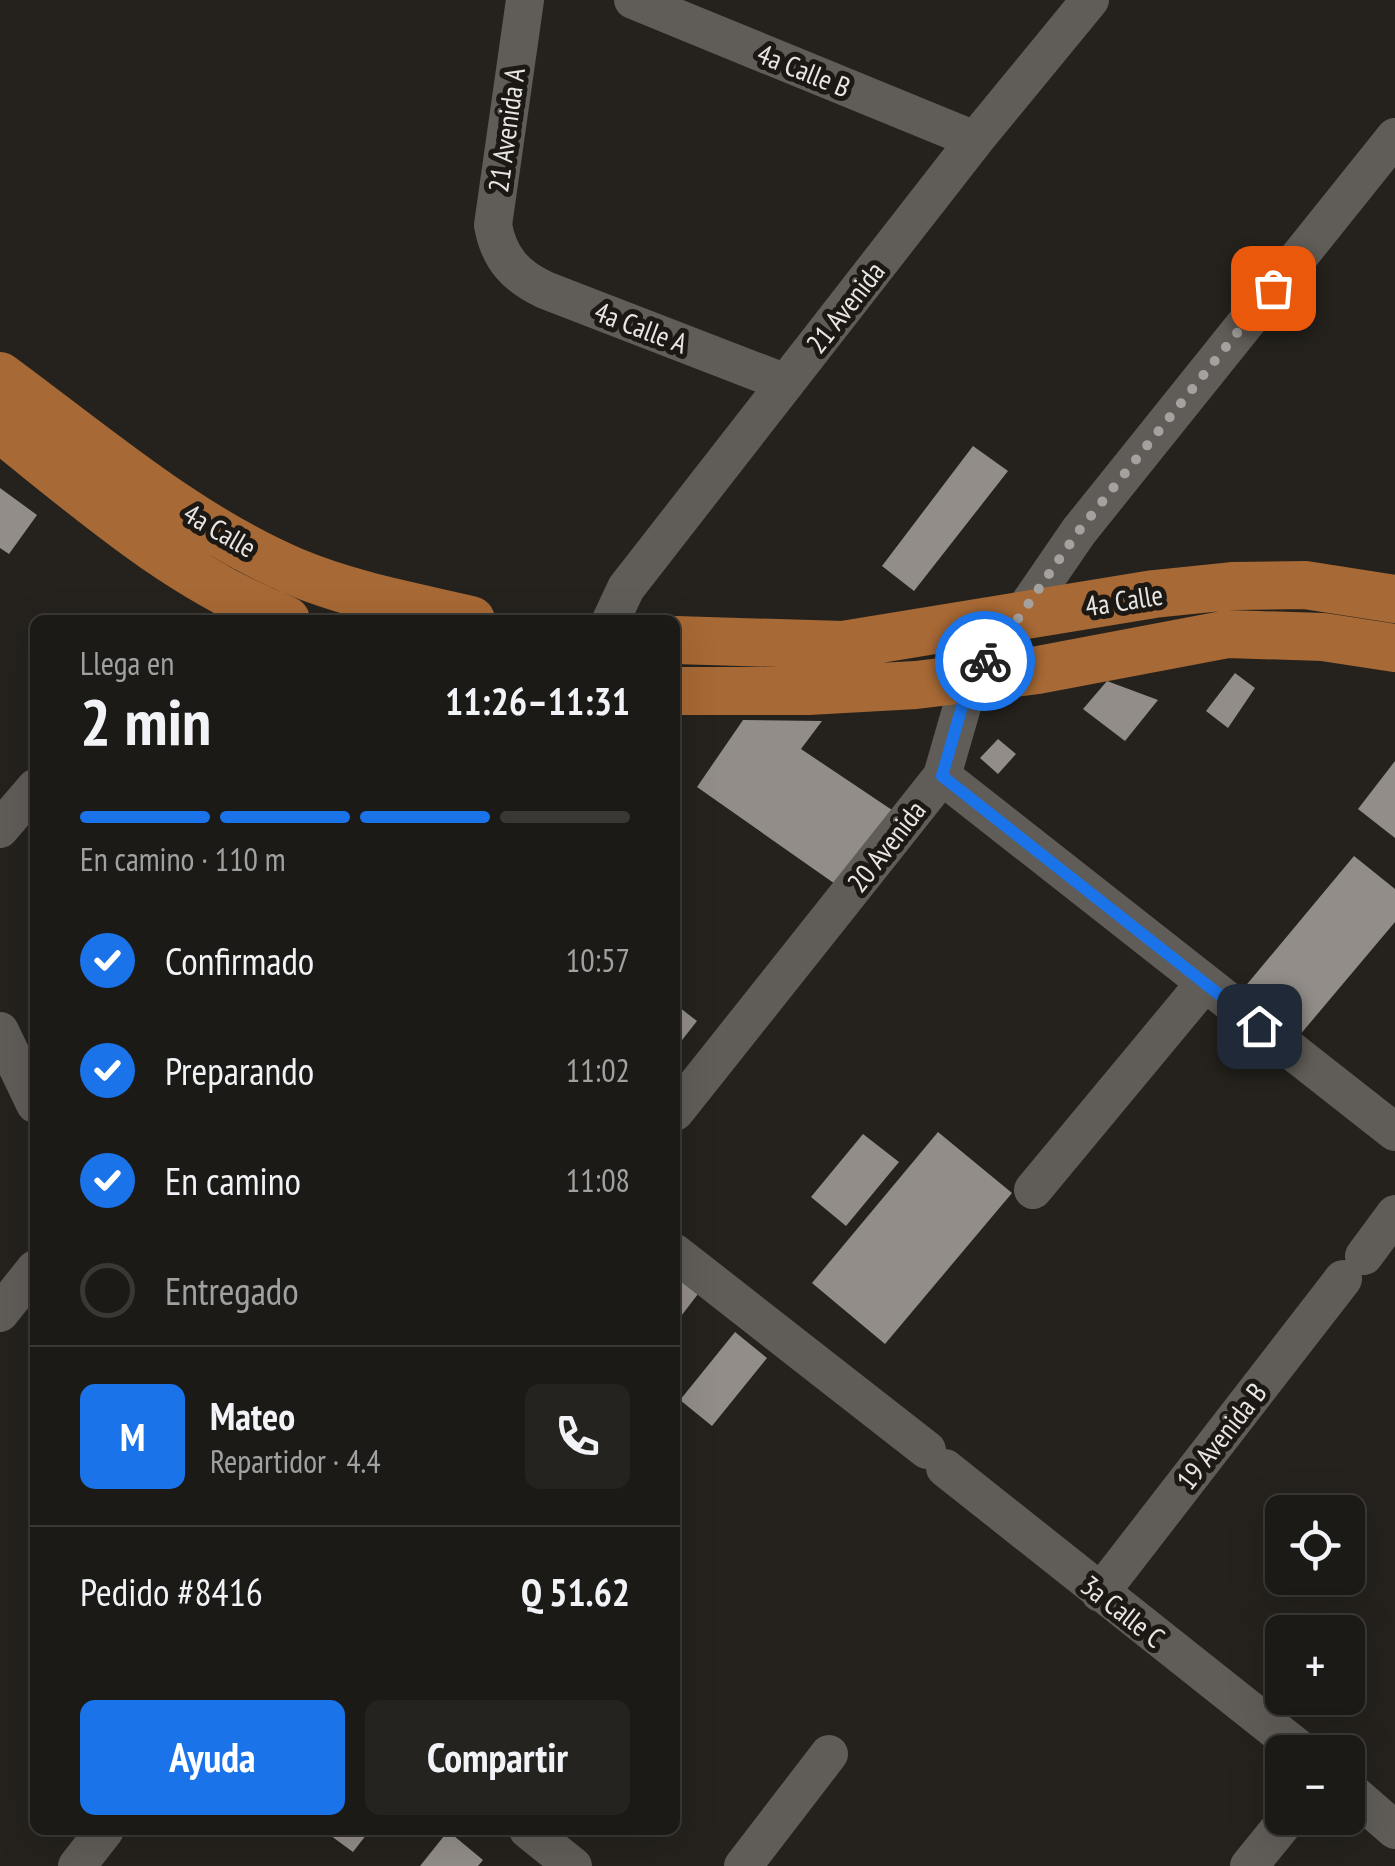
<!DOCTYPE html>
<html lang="es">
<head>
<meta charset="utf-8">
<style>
	:root { --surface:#1c1a16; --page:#25231f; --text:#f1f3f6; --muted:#a0a1a1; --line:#3a3835; --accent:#1a73e8 }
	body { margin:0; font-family:"PT Sans Narrow",sans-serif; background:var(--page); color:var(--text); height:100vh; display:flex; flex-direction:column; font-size:38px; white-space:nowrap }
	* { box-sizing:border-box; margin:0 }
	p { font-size:32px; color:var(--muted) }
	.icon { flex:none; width:55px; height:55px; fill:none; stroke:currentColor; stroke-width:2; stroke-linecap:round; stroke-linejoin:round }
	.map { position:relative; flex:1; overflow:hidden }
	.side { position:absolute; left:30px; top:615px; width:650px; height:1220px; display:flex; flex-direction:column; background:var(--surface); border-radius:15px; box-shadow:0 10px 40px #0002,0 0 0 2px var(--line) }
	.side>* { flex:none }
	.controls { position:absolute; left:1265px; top:1495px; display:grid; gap:20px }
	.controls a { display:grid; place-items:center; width:100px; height:100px; border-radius:15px; background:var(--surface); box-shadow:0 10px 40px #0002,0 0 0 2px var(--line); font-size:50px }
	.pin { position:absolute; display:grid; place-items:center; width:85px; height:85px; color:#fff; margin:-42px; border-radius:20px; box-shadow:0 5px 15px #0006 }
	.courier { position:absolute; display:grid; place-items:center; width:100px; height:100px; margin:-50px; border:8px solid #1a73e8; border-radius:50%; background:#fff; color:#222; box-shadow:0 2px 12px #0007 }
	.head em { font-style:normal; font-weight:700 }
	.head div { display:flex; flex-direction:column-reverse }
	.head { display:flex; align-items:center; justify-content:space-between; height:170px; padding:0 50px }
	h1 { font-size:65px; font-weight:700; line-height:75px }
	.bar { display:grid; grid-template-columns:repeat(4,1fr); gap:15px 10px; align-content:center; height:120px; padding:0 50px }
	.bar i { height:12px; border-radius:8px; background:var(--line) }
	.bar .active { background:var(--accent) }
	.bar p { grid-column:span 4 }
	.line { display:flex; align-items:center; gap:25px; padding:0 50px; border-top:2px solid var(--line) }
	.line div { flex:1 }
	.round { display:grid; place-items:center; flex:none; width:105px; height:105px; border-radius:15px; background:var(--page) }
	ol { padding:0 50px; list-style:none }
	li { display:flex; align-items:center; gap:30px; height:110px }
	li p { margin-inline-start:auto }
	li .icon { padding:10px; border-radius:50%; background:var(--accent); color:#fff; stroke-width:4 }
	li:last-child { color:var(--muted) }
	li i { width:55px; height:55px; border:5px solid var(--line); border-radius:50% }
	.primary-button { display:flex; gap:20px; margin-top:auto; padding:20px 50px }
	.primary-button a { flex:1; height:115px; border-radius:15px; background:var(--accent); color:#fff; font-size:40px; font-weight:700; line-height:115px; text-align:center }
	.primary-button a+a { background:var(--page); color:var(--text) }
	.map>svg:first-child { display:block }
</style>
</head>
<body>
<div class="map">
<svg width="1395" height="1866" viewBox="0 0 1395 1866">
	<rect width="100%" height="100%" fill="#25221d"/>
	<path fill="#928d88" d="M973,446L1008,471L914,591L882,566Z
		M0,488L37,515L9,554L0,548Z
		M1235,673L1255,688L1228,728L1206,711Z
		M1107,681L1158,700L1125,741L1083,709Z
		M743,720L822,721L801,749L898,814L838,886L697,787Z
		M998,739L1016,754L998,774L980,758Z
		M1395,761V838L1358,809Z
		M1354,856L1395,889V922L1299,1036L1243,989Z
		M675,1004L697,1021L675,1049Z
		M938,1132L1012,1193L885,1344L812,1283Z
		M863,1134L899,1162L846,1226L811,1197Z
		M675,1276L698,1294L675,1324Z
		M735,1332L767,1358L712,1426L680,1400Z
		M323,1830H370L353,1852Z
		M448,1831L483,1860L478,1866H420Z"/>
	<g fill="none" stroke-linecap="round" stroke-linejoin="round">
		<path stroke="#605c57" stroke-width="38" d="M525,0L493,225C499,258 515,276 545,290L786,383
			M633,0L975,140
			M611,620L626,588L975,140L1090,0
			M942,776L1395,1132
			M0,829L35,788
			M0,1031L35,1104
			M675,1112L942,776L970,679L1020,617L1079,531L1395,137
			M1033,1190L1204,984
			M675,1253L927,1450
			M1364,1256L1395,1214
			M0,1313L35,1269
			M945,1468L1303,1752
			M1100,1593L1343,1279
			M1348,1789L1395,1830
			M528,1830L573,1866
			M77,1866L105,1830
			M743,1866L829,1754
			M1249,1866L1288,1818"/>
		<path stroke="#a76935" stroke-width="48" d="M0,376C94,445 186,525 293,571C350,595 411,606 471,620
			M0,428C89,499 178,578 286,620
			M675,640L843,645L1154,594L1232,586L1305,585L1395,599
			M675,691H808L916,685L1038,670L1228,634L1323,637L1395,648"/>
	</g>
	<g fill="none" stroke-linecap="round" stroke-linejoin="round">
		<path stroke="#a4a19e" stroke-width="10" stroke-dasharray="0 18" d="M985,661L1020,616L1078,532L1273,288"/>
		<path stroke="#1a73e8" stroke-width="12" d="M985,661L970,679L942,776L1259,1026"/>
	</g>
	<g text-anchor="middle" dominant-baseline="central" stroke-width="10" stroke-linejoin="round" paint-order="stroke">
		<g font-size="28" fill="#e8e6e3" stroke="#1c1814">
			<text transform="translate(804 70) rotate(22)">4a Calle B</text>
			<text transform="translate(506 130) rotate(-82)">21 Avenida A</text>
			<text transform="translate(845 307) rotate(-52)">21 Avenida</text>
			<text transform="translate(641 327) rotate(21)">4a Calle A</text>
			<text transform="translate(220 530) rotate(30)">4a Calle</text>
			<text transform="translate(1124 600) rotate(-9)">4a Calle</text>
			<text transform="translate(886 846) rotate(-52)">20 Avenida</text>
			<text transform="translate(1221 1436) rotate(-52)">19 Avenida B</text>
			<text transform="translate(1123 1611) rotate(38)">3a Calle C</text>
		</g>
	</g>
</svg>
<div class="controls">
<a><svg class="icon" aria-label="locate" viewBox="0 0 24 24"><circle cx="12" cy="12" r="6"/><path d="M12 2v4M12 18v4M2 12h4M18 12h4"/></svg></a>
<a>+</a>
<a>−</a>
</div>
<div class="pin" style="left:1273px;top:288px;background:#ea580c"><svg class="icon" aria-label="bag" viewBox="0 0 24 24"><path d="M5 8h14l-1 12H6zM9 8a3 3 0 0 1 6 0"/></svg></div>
<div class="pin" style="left:1259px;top:1026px;background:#1f2937"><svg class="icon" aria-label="home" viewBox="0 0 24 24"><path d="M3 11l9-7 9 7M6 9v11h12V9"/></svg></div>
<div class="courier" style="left:985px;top:661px"><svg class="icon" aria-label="bike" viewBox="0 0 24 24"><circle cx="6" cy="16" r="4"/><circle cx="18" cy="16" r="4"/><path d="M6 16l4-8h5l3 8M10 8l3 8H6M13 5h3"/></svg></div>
<section class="side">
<div class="head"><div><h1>2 min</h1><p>Llega en</p></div><em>11:26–11:31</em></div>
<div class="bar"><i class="active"></i><i class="active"></i><i class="active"></i><i></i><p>En camino · 110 m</p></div>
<ol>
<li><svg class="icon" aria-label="check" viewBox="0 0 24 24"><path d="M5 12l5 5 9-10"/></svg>Confirmado<p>10:57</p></li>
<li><svg class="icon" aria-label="check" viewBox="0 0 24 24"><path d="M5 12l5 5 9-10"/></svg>Preparando<p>11:02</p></li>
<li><svg class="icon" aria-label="check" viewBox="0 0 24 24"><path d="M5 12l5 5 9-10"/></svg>En camino<p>11:08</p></li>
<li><i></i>Entregado</li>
</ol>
<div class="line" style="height:180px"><b class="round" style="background:var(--accent);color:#fff">M</b><div><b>Mateo</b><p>Repartidor · 4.4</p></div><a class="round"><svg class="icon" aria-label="phone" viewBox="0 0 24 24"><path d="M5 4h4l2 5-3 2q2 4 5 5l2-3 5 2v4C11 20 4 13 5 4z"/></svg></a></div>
<div class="line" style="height:130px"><div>Pedido #8416</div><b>Q 51.62</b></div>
<div class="primary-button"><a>Ayuda</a><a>Compartir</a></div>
</section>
</div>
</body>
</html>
